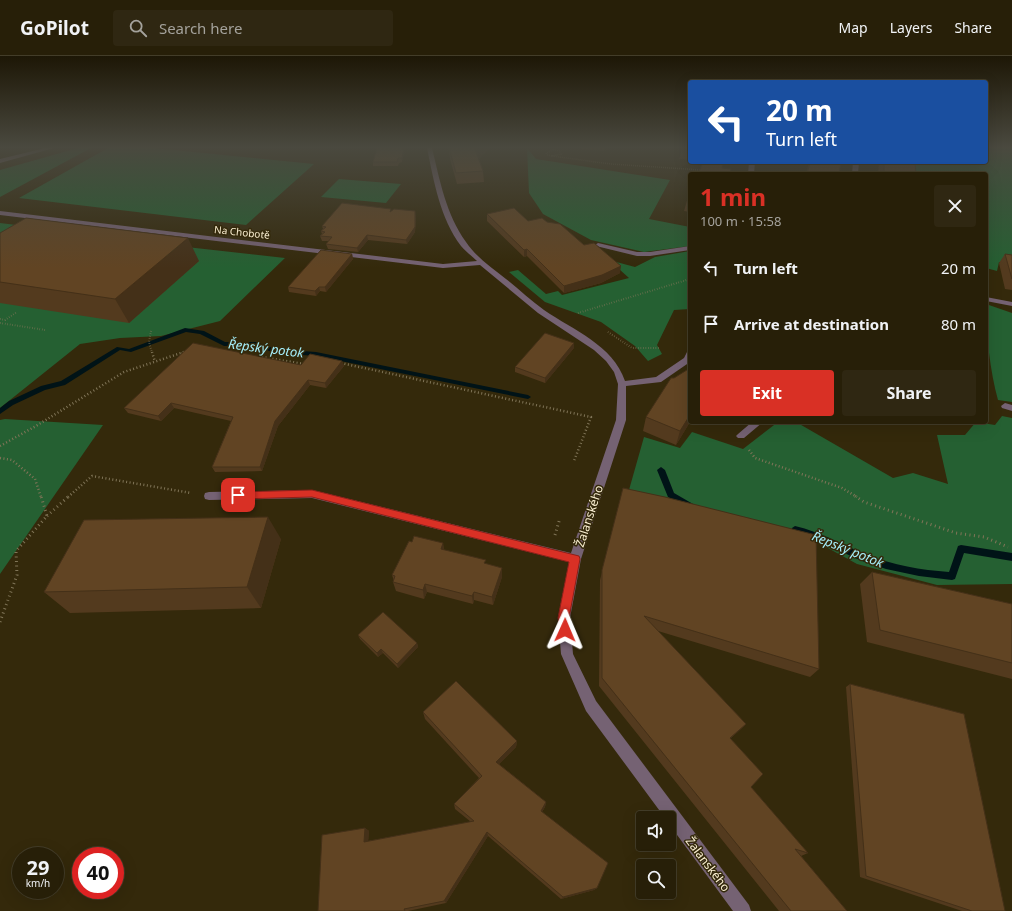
<!DOCTYPE html>
<html lang="en">
<head>
<meta charset="utf-8">
<style>
  body { margin:0; font-family:"Noto Sans",sans-serif; background:#2f2712; color:#f1f3f6; height:100vh; display:flex; flex-direction:column; font-size:15px; white-space:nowrap }
  * { box-sizing:border-box; margin:0 }
  p { font-size:13px; color:#a4a29c }
  .icon { flex:none; width:22px; height:22px; fill:none; stroke:currentColor; stroke-width:2; stroke-linecap:round; stroke-linejoin:round }
  .map { position:relative; flex:1; overflow:hidden }
  .details { position:absolute; left:688px; top:116px; width:300px; height:252px; display:flex; flex-direction:column; background:#271f08; border-radius:4px; box-shadow:0 4px 16px #0002,0 0 0 1px #433d29 }
  .details>* { flex:none }
  .top-card { position:absolute; left:688px; top:24px; width:300px; height:84px; border-radius:4px; box-shadow:0 4px 16px #0002,0 0 0 1px #433d29; background:#1a4fa0; color:#fff; overflow:hidden }
  .fabs { position:absolute; left:636px; top:755px; display:grid; gap:8px }
  .fabs a { display:grid; place-items:center; width:40px; height:40px; border-radius:4px; background:#271f08; box-shadow:0 4px 16px #0002,0 0 0 1px #433d29; font-size:20px }
  .speed { position:absolute; left:12px; top:791px; display:flex; gap:8px; font-size:20px; font-weight:700; text-align:center }
  .speed>* { display:grid; place-content:center; width:52px; height:52px; border-radius:50%; background:#271f08; box-shadow:0 4px 16px #0002,0 0 0 1px #433d29; line-height:1 }
  .speed small { font-size:10px; font-weight:400 }
  .speed .limit { border:6px solid #d22; background:#fff; color:#111 }
  .pin { position:absolute; display:grid; place-items:center; width:34px; height:34px; color:#fff; margin:-17px; border-radius:8px; box-shadow:0 2px 6px #0006 }
  .me { position:absolute; width:44px; margin:-22px; rotate:1deg; stroke-linejoin:round; filter:drop-shadow(0 0 3px #0008) }
  .turn { display:flex; align-items:center; gap:14px; height:84px; padding:0 12px; font-size:18px }
  .turn .icon { width:52px; height:52px; stroke-width:2.5 }
  .turn b { display:block; font-size:28px; line-height:34px }
  .round { display:grid; place-items:center; flex:none; width:42px; height:42px; border-radius:4px; background:#2f2712 }
  .headline { display:flex; align-items:center; justify-content:space-between; height:68px; padding:0 12px }
  h1 { font-size:24px; font-weight:700; line-height:30px; color:#d93025 }
  .cta { display:flex; gap:8px; margin-top:auto; padding:8px 12px }
  .cta a { flex:1; height:46px; border-radius:4px; background:#d93025; color:#fff; font-size:16px; font-weight:700; line-height:46px; text-align:center }
  .cta a+a { background:#2f2712; color:#f1f3f6 }
  ul { padding:0; list-style:none }
  li { display:flex; align-items:center; gap:12px; height:56px; padding:0 12px }
  li div { flex:1 }
  li b { display:block; font-size:15px }
  li em { font-style:normal }
  header { display:flex; align-items:center; gap:24px; box-sizing:border-box; height:56px; padding:0 20px; background:#271f08; border-bottom:1px solid #433d29 }
  header strong { font-size:19px }
  nav { display:flex; gap:22px; margin-inline-start:auto; font-size:14px }
  .search { width:280px; height:36px; background:#2f2712; display:flex; align-items:center; gap:10px; box-sizing:border-box; padding:0 14px; border-radius:4px; color:#a4a29c; font-size:15px }
  .map>svg:first-child { display:block }
  .green { fill:#256032 }
  .lines { fill:none; stroke-linecap:round; stroke-linejoin:round }
  .stream { fill:#001317; fill-rule:evenodd }
  .path-far3 { stroke:#807558; stroke-width:1.5; stroke-dasharray:0.5 1.5; stroke-linecap:butt }
  .path-far2 { stroke:#807558; stroke-width:2; stroke-dasharray:0.5 2; stroke-linecap:butt }
  .path-far1 { stroke:#807558; stroke-width:2.5; stroke-dasharray:1 2.5; stroke-linecap:butt }
  .path { stroke:#807558; stroke-width:3; stroke-dasharray:1 3.5; stroke-linecap:butt }
  .minor { fill:#756273; fill-rule:evenodd }
  .wall { fill:#533a1e }
  .shaded-wall { fill:#443018 }
  .building { fill:#614423; stroke:#443018 }
  .route { fill:#d93025; stroke:#8d1f18 }
  .labels { text-anchor:middle; dominant-baseline:central; stroke-width:3; stroke-linejoin:round; paint-order:stroke }
  .far-street-label { font-size:10px; fill:#fbf0d3; stroke:#34290b }
  .street-label { font-size:12px; fill:#fbf0d3; stroke:#34290b }
  .water-label { font-size:13px; font-style:italic; fill:#a4eefa; stroke:#34290b }
</style>
</head>
<body>
<header>
<strong>GoPilot</strong>
<div class="search"><svg class="icon" aria-label="search" viewBox="0 0 24 24"><circle cx="10" cy="10" r="6"/><path d="M15 15l6 6"/></svg>Search here</div>
<nav><a>Map</a><a>Layers</a><a>Share</a></nav>
</header>
<div class="map">
<svg width="1012" height="855" viewBox="0 0 1012 855">
  <rect width="100%" height="100%" fill="#34290b"/>
  <path class="green" d="M78 92H91L0 141V114Z
    M108 92H154L314 108 246 169 19 142Z
    M527 92 536 103 670 124 649 163 690 171V190L644 196 591 184 543 158 529 137Z
    M986 92H1012V209L999 206 997 215 986 212V118H909V106H986Z
    M339 123 401 128 386 147 321 141Z
    M0 167 58 174 61 177 285 202 220 265 161 280 120 282 80 288 0 352Z
    M690 195V253L674 254 657 289 662 298 648 305 635 290 601 266 545 246 509 216 518 214 546 238 558 235 562 239 629 222 609 204 635 211 655 201Z
    M986 248 1012 257V346L998 344C990 316 986 277 986 248Z
    M1002 360 1012 362V528L937 529 857 508 815 485 627 441 644 381 680 392 692 376 743 393 778 366H796L893 422 913 417 948 428 937 379H965L976 366 995 369Z
    M5 363 103 369 0 518V364Z"/>
  <g class="lines">
    <path class="stream" d="M185 272 204 275 225 286H256L276 293 316 296 528 339 531 341 528 343 316 300 275 297 255 290H224L200 278 186 276 131 296 120 294 65 329 45 334 13 349 0 358V352L9 345 41 330 61 325 117 291 129 293Z
      M661 411 665 414 674 437 693 448 694 450 693 452H687L668 441 657 414Z
      M795 470C821 476 843 489 867 499 893 509 921 514 949 516L957 493 958 490 961 489 1012 497V505L964 497 955 523 952 524 919 520 886 513 862 505 811 482 792 476 791 474 792 472Z"/>
    <path class="path-far3" d="M553 94 560 95 561 98 552 100 547 99 546 97Z
      M552 100 611 108 701 114"/>
    <path class="path-far2" d="M578 257 690 223
      M0 263 5 264 17 256
      M0 267 45 274
      M151 275 149 286 152 297
      M608 276 632 292H660
      M181 297 187 295"/>
    <path class="path-far1" d="M152 296 155 306
      M262 301 304 308
      M341 307 591 361 574 405
      M0 390 36 370 124 316 184 296
      M749 394 755 402 842 432 857 441
      M0 402 12 404 35 423 41 441
      M68 441 92 420 191 437"/>
    <path class="path" d="M855 440 864 446 956 477 984 481 1008 491
      M47 460 69 440
      M555 479 560 462
      M0 566 17 519 16 495 47 460 41 440"/>
    <path class="minor" d="M45 92H54L0 107V103Z
      M427 92H432C440 125 446 158 466 186 476 201 492 212 506 223 519 233 531 245 544 254 573 274 613 289 625 325L656 321 684 302 687 296 690 295V306L661 326 626 330V364L581 503 570 562 573 598 596 645 749 849 751 855H733L669 768V762H665L586 655 561 598 558 562 569 506 312 442 209 444 205 443 204 440 205 437 209 436 312 434 571 497 616 364 618 328 614 316 606 305 594 294 538 257 480 209 443 212 0 159V155L443 208 477 205C472 200 466 196 461 190 440 162 434 126 427 92Z
      M749 106H755L754 118H748Z
      M853 106H859L858 118H852Z
      M598 187 637 196H650L690 190V194L650 200H637L596 190 595 189Z
      M986 241 1012 246V250L986 245Z
      M1005 347 1012 349V355L1002 352 1001 350Z
      M752 366H763L744 382H738L736 380 738 378Z
      M938 366H953L948 369 940 368Z"/>
  </g>
  <path class="wall" d="M377 92H405L402 106 399 107 398 110H373V106Z
    M449 92H489L479 103 483 115 484 126 457 128 450 103Z
    M581 92H606L604 95 581 93Z
    M682 92H690V104L679 103Z
    M809 106H841L839 118H806Z
    M879 106H915L916 118H878Z
    M690 135V156L684 155 688 141Z
    M391 155 416 160 415 176 407 188 368 184 358 196 328 193 326 188 329 185H322L320 180 322 178 321 175 323 173 322 170Z
    M487 158 528 165 547 166 584 189 620 217 601 227 564 237 527 200 524 201 487 165Z
    M0 177 199 205 129 267 0 247Z
    M352 198 353 203 326 236 320 235 316 240 289 236 288 231Z
    M1005 198 1012 199V234L1005 233 999 207Z
    M574 292 545 327 515 316V311Z
    M342 305 344 310 326 332 310 329 278 370 262 415 215 416 212 411 231 365 174 352 161 365 128 357 124 352 301 309Z
    M646 361 690 366 676 389 643 375Z
    M623 432 819 613 810 621 658 575 746 668 730 683 751 731 808 797 801 800 847 855H779L599 630 600 524Z
    M281 483 261 552 70 557 44 536Z
    M412 486 443 487 444 494 486 508 502 512V521L493 549 474 544 473 548 427 536 424 543 396 535 393 526 394 525 392 519Z
    M872 516 1012 548V623L867 586 860 528Z
    M358 579 417 587 418 591 398 612 383 597 378 601 360 583Z
    M850 628 1005 855H962L860 821 846 631Z
    M423 656 517 685 516 691 499 708 546 746 545 751 542 756 597 832 594 834 561 843 488 780 446 847 408 855H318L365 772 369 775 368 785 471 766 455 753 454 748 479 722 425 663Z"/>
  <path class="shaded-wall" d="M404 92H405L402 106V102Z
    M478 92H489L478 104 477 93Z
    M415 155 416 160 415 176 407 188 406 184Z
    M367 179 368 184 358 196 357 192Z
    M188 182 199 205 129 267 115 243Z
    M527 193V200L524 201V194Z
    M352 198 353 203 326 236 325 231Z
    M621 210 620 217 601 227 564 237V230Z
    M319 231 320 235 316 240 315 235Z
    M574 287V292L545 327V322Z
    M342 305 344 310 326 332 325 327Z
    M308 324 310 329 278 370 262 415 260 411 275 365Z
    M171 347 174 352 161 365 158 360Z
    M690 359V366L676 389 680 375Z
    M268 461 281 483 261 552 247 531Z
    M443 487 444 496 441 493Z
    M502 512V521L493 549 492 541Z
    M425 528 427 536 424 543 423 534Z
    M474 536V544L473 548 472 540Z
    M417 587 418 591 398 612 397 608Z
    M381 593 383 597 378 601 377 597Z
    M746 668 739 675 723 689 730 682Z
    M517 685 516 691 496 711V706Z
    M546 746 545 751 540 759 541 755Z
    M365 772 369 775 368 790 364 786Z
    M487 776 488 780 446 847 444 845Z
    M597 832 594 834 561 843 563 841Z"/>
  <path class="building" d="M377 92H404L402 102H398L397 106H373Z
    M449 92H478L477 93H475L483 115 456 117Z
    M703 106H723L722 112 731 113 729 118H698Z
    M810 106H841L839 118H807Z
    M884 106H915L916 118H884Z
    M690 135V141H688Z
    M342 147 391 153 390 156 394 153 415 155V171L406 184 367 179 357 192 326 188 332 181 320 180 325 176 321 175 326 171 322 170Z
    M514 152 528 165 542 162 547 166 560 168 584 189 594 187 621 210 602 219 564 230 527 193 524 194 487 158Z
    M26 162 188 182 115 243 0 226V177Z
    M321 194 352 198 325 231H319L315 235 288 231Z
    M1005 198 1012 199V223Z
    M545 277 574 287 545 322 515 311Z
    M193 287 301 309 310 298 342 305 325 327 308 324 275 365 260 411H212L233 361 171 347 158 360 124 352Z
    M690 312V359L680 375 646 361 671 322H674Z
    M623 432 665 441 816 479 819 613 644 560 746 668 730 682 763 718 751 731 808 797 795 793 847 855H791L602 622V514Z
    M268 461 247 531 44 536 84 464Z
    M414 480 443 487 441 493 486 504 484 507 502 512 492 541 474 536 472 540 425 528 423 534 393 526 395 520 392 519 409 485 412 486Z
    M872 516 1012 548V607L880 574Z
    M383 556 417 587 397 608 381 593 377 597 358 579Z
    M456 625 517 685 496 706 546 746 541 755 608 807 597 832 563 841 487 776 444 845 404 853 405 855H318L322 779 365 772 364 786 474 765 454 748 482 720 423 656Z
    M850 628 964 658 1005 855H972L866 820Z"/>
  <linearGradient id="sky" x2="0" y2="1"><stop stop-color="#1d1706"/><stop offset="0.43" stop-color="#4a493f"/><stop offset="1" stop-color="#4a493f" stop-opacity="0"/></linearGradient>
  <rect width="1012" height="212" fill="url(#sky)"/>
  <path class="route" d="M312 434 579 500 580 503 569 562 570 574 569 577 565 579 561 577 558 562 569 506 312 441 238 443 234 439 238 436Z"/>
  <g class="labels">
    <g class="far-street-label">
      <text transform="translate(242 176) rotate(6)">Na Chobotě</text>
    </g>
    <g class="street-label">
      <text transform="translate(589 460) rotate(-72)">Žalanského</text>
      <text transform="translate(708 808) rotate(53)">Žalanského</text>
    </g>
    <g class="water-label">
      <text transform="translate(266 292) rotate(7)">Řepský potok</text>
      <text transform="translate(848 493) rotate(22)">Řepský potok</text>
    </g>
  </g>
</svg>
<div class="fabs">
<a><svg class="icon" aria-label="sound" viewBox="0 0 24 24"><path d="M4 9h4l5-4v14l-5-4H4zM17 9q2 3 0 6"/></svg></a>
<a><svg class="icon" aria-label="search" viewBox="0 0 24 24"><circle cx="10" cy="10" r="6"/><path d="M15 15l6 6"/></svg></a>
</div>
<div class="speed"><div>29<small>km/h</small></div><div class="limit">40</div></div>
<div class="pin" style="left:238px;top:439px;background:#d93025"><svg class="icon" aria-label="arrive" viewBox="0 0 24 24"><path d="M6 21V4h12l-3 4 3 4H6"/></svg></div>
<svg class="me" style="left:565px;top:574px" viewBox="-20 -20 40 40"><path d="M0-17L14 15 0 8-14 15z" fill="#d93025" stroke="#fff" stroke-width="4"/></svg>
<div class="top-card">
<div class="turn"><svg class="icon" aria-label="left" viewBox="0 0 24 24"><path d="M17 20v-9H6M10 6l-5 5 5 5"/></svg><div><b>20 m</b>Turn left</div></div>
</div>
<section class="details">
<div class="headline"><div><h1>1 min</h1><p>100 m · 15:58</p></div><a class="round"><svg class="icon" aria-label="close" viewBox="0 0 24 24"><path d="M6 6l12 12M18 6L6 18"/></svg></a></div>
<ul>
<li><svg class="icon" aria-label="left" viewBox="0 0 24 24"><path d="M17 20v-9H6M10 6l-5 5 5 5"/></svg><div><b>Turn left</b></div><em>20 m</em></li>
<li><svg class="icon" aria-label="arrive" viewBox="0 0 24 24"><path d="M6 21V4h12l-3 4 3 4H6"/></svg><div><b>Arrive at destination</b></div><em>80 m</em></li>
</ul>
<div class="cta"><a>Exit</a><a>Share</a></div>
</section>
</div>
</body>
</html>
